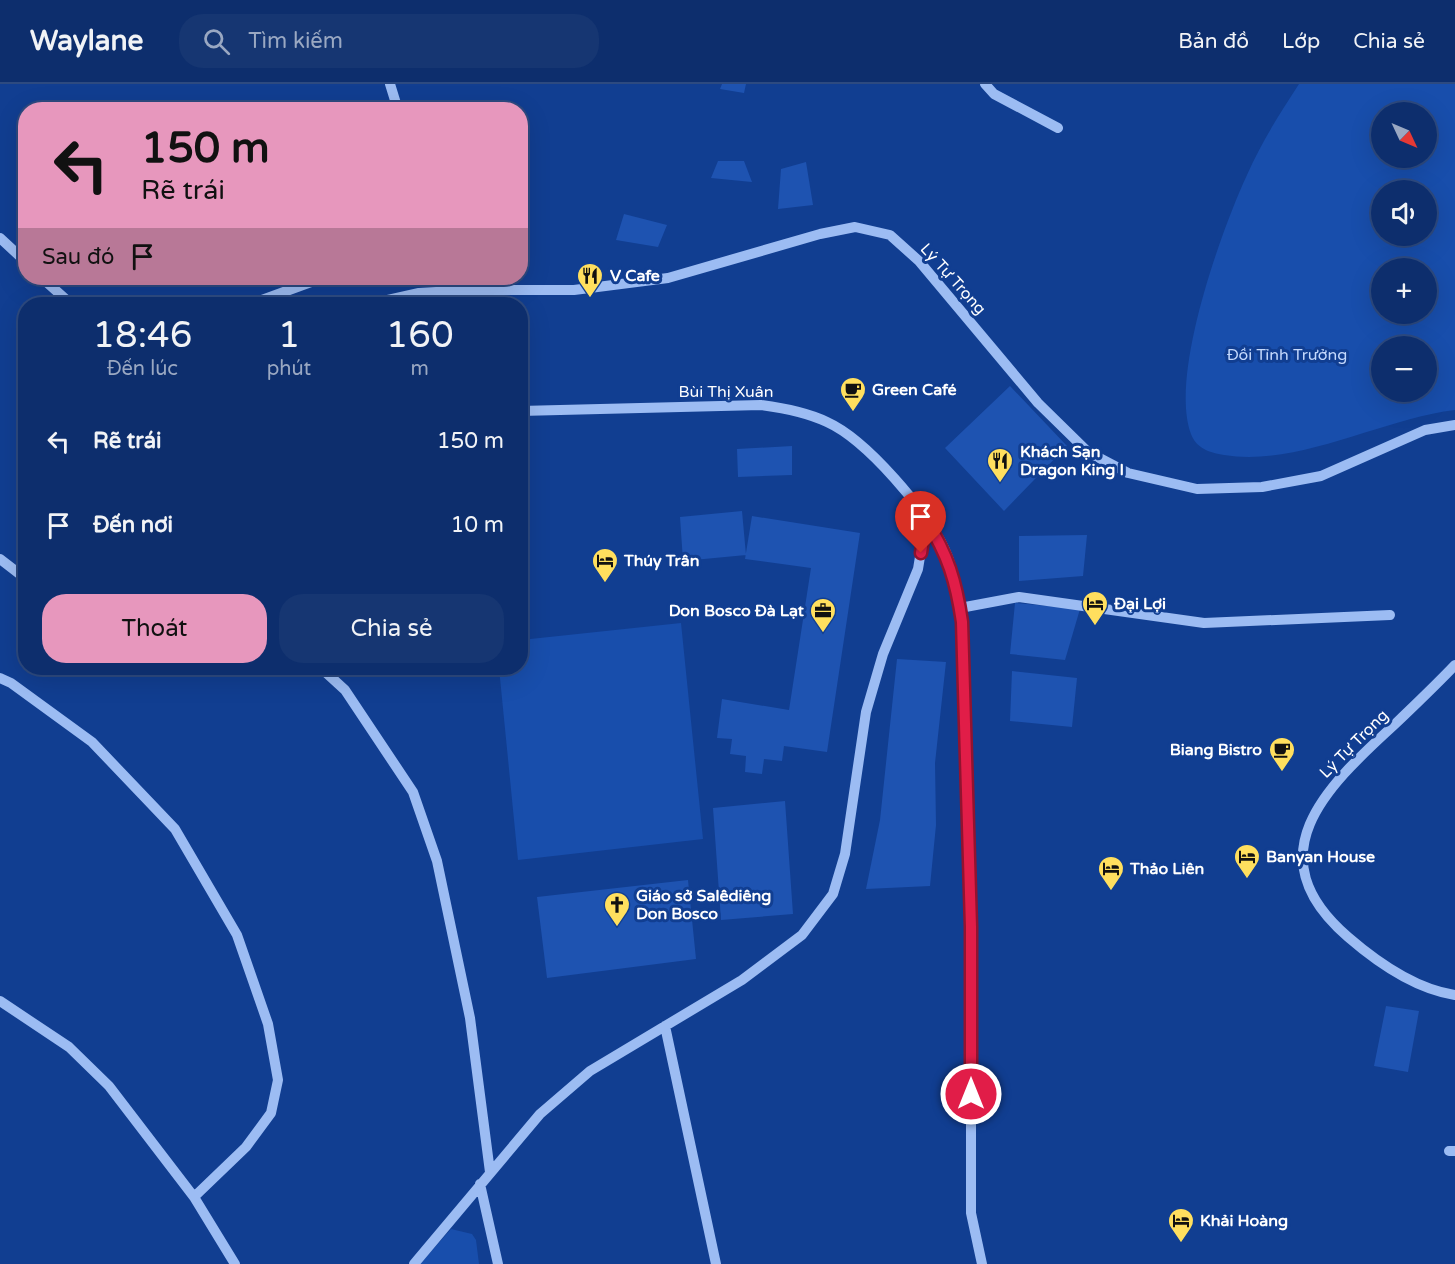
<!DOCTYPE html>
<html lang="vi">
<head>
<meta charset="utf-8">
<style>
  body { margin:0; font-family:"Varela Round",sans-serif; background:#163672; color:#f1f3f6; height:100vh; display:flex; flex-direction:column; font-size:22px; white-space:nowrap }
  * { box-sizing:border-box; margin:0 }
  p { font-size:20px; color:#9aa8c2 }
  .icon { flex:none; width:33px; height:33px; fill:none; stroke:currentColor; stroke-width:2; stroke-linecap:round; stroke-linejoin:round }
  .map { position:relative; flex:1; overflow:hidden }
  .drawer { position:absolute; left:18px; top:213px; width:510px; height:378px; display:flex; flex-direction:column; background:#0d2e6d; border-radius:24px; box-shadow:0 6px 24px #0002,0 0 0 2px #2d4a80 }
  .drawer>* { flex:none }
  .banner { position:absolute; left:18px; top:18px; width:510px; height:183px; border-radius:24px; box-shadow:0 6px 24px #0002,0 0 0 2px #2d4a80; background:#e797bd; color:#111; overflow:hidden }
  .needle { width:39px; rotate:134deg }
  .controls { position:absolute; left:1371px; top:18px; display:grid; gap:12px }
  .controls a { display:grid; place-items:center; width:66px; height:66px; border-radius:50%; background:#0d2e6d; box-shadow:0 6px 24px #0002,0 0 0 2px #2d4a80; font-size:30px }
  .pin { position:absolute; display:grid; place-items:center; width:51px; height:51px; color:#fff; margin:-62px -26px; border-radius:50% 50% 50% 0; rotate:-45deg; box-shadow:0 0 6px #0007 }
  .pin .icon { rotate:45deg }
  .me { position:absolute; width:66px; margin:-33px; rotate:0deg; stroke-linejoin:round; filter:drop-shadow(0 0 4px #0008) }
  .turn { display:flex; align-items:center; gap:21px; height:126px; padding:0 24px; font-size:27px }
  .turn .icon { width:78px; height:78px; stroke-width:2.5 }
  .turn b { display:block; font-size:42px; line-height:51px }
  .then { display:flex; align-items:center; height:57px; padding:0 24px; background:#0003; gap:12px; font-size:22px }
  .eta { display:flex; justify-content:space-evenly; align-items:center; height:102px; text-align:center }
  .eta b { font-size:36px; font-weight:600; line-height:42px }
  .button { display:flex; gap:12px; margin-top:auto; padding:12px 24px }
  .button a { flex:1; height:69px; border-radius:24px; background:#e797bd; color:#111; font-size:24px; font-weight:600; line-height:69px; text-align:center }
  .button a+a { background:#163672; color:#f1f3f6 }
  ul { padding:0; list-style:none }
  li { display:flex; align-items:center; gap:18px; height:84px; padding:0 24px }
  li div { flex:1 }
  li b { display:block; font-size:22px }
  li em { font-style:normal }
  header { display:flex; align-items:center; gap:36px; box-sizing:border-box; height:84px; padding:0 30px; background:#0d2e6d; border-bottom:2px solid #2d4a80 }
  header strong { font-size:28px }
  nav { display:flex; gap:33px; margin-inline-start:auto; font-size:21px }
  .search { width:420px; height:54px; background:#163672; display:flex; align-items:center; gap:15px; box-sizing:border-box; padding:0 21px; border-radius:24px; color:#9aa8c2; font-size:22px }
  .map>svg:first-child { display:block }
  .green { fill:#184eac; fill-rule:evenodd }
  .building { fill:#1e53b1 }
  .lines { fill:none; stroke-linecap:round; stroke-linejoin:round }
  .minor { stroke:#9cbcf3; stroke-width:10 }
  .route-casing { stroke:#92132f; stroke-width:15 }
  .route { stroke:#e11d48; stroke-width:10 }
  .labels { text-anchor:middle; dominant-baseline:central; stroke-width:6; stroke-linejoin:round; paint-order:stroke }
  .poi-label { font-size:16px; font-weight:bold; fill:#fff; stroke:#113e91; text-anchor:start }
  .street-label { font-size:16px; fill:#fff; stroke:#113e91 }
  .park-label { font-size:16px; fill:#c4d9fd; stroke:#113e91 }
</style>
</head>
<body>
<header>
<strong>Waylane</strong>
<div class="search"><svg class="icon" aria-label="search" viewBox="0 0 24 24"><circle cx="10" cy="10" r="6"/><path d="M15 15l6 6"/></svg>Tìm kiếm</div>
<nav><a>Bản đồ</a><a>Lớp</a><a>Chia sẻ</a></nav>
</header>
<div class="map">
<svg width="1455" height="1180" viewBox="0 0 1455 1180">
  <rect width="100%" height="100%" fill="#113e91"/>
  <path class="green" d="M1299 0H1455V326C1381 335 1298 383 1224 371 1210 369 1196 364 1191 350 1169 292 1221 147 1247 91 1261 59 1280 29 1299 0ZM1382 28H1426V74H1382ZM1382 106H1426V152H1382ZM1382 184H1426V230H1382ZM1382 262H1426V308H1382Z
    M681 539 703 755 518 776 499 584H520L521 556Z
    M451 1145 472 1150 476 1156 479 1180H420Z"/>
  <path class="building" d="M722 0H746L744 9 720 5Z
    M718 77H744L752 98 711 94Z
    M806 78 813 121 778 125 781 85Z
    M624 130 667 141 658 163 616 156Z
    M1010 302 1067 362 1004 427 945 364Z
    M792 362V391L738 393 737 365Z
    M742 427 746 471 683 477 680 433Z
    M752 432 860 449 827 668 784 662 782 677 764 675 762 690 745 688 746 672 730 670 732 655 717 654 722 615 789 626 811 484 745 475Z
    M1087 451 1083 492 1019 497V452Z
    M1015 519 1080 525 1065 576 1010 570Z
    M897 575 946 578 935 679 936 741 930 802 866 805 880 736Z
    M1012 587 1077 594 1072 643 1010 637Z
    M785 717 793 830 721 836 713 724Z
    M688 796 696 875 547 894 537 813Z
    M1386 922 1419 927 1408 988 1374 982Z"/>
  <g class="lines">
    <path class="minor" d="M390 0 398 26
      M985 0 994 10 1058 44
      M0 154 26 178
      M42 194 71 220
      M251 220 322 194
      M370 220 419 209 471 206H574L668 194 820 150 855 143 890 151 919 177 1038 319 1088 368 1128 389 1197 405 1262 403 1321 392 1425 346 1455 341
      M520 327 761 321C784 324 806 328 827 338 867 356 927 427 945 466 955 488 958 514 961 538L971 843V1129L982 1180
      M0 475 26 495
      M960 524 1019 513 1204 539 1390 531
      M1455 581C1435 602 1414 622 1393 642 1325 704 1254 772 1348 853 1378 879 1415 905 1455 911
      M321 584 345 606 413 708 437 777 470 934 490 1088
      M0 594 11 599 92 658 175 745 237 851 268 940 278 996 271 1029 246 1063 194 1113
      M0 917 69 963 109 1002 194 1113 235 1180
      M665 942 716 1180
      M1449 1067H1455
      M480 1100 498 1180
      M414 1180 540 1030 590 987 742 896 802 851 833 810 845 770 866 628 883 570 918 485 926 436"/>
  </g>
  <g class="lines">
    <defs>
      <path id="route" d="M921 469 926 436C948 471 956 497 962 538L971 843V1010"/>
    </defs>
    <use href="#route" class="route-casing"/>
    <use href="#route" class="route"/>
  </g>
  <defs>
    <symbol id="restaurant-pin" viewBox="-11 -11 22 30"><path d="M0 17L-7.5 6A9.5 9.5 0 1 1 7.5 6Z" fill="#ffdf5e" stroke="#113e91"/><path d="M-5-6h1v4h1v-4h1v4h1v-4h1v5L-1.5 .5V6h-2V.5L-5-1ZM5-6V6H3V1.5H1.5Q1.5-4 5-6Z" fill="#111"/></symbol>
    <symbol id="cafe-pin" viewBox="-11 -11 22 30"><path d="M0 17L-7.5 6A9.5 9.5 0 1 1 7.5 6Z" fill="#ffdf5e" stroke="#113e91"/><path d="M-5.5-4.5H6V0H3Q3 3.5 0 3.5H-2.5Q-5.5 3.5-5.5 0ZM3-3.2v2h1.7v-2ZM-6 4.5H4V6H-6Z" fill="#111"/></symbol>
    <symbol id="hotel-pin" viewBox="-11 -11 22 30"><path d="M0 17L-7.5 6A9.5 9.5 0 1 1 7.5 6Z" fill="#ffdf5e" stroke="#113e91"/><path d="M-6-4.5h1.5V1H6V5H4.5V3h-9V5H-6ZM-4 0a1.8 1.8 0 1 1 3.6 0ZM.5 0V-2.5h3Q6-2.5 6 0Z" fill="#111"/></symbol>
    <symbol id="office-pin" viewBox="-11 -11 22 30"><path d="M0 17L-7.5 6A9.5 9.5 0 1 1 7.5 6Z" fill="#ffdf5e" stroke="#113e91"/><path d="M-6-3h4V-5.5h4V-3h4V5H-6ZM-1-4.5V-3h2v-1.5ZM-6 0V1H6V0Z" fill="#111"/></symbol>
    <symbol id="church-pin" viewBox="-11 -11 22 30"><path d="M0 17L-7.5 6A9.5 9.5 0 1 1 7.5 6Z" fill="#ffdf5e" stroke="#113e91"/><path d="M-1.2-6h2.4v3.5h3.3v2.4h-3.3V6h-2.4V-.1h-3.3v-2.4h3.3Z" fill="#111"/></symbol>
  </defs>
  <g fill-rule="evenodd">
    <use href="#restaurant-pin" x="575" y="177" width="30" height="40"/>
    <use href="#cafe-pin" x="838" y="291" width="30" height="40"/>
    <use href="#restaurant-pin" x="985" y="362" width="30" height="40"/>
    <use href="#hotel-pin" x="590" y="462" width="30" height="40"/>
    <use href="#hotel-pin" x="1080" y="505" width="30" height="40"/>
    <use href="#office-pin" x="808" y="512" width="30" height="40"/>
    <use href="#cafe-pin" x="1267" y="651" width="30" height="40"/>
    <use href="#hotel-pin" x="1232" y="758" width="30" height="40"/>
    <use href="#hotel-pin" x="1096" y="770" width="30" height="40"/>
    <use href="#church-pin" x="602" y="806" width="30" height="40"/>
    <use href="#hotel-pin" x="1166" y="1122" width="30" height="40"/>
  </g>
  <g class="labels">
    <g class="poi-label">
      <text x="610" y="192">V Cafe</text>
      <text x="872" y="306">Green Café</text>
      <text x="1020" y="368">Khách Sạn<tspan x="1020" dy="18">Dragon King I</tspan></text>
      <text x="624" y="477">Thúy Trân</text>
      <text x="1114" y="520">Đại Lợi</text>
      <text x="804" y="527" text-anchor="end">Don Bosco Đà Lạt</text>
      <text x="1262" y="666" text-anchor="end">Biang Bistro</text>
      <text x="1266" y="773">Banyan House</text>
      <text x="1130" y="785">Thảo Liên</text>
      <text x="636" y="812">Giáo sở Salêdiêng<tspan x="636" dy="18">Don Bosco</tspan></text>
      <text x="1200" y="1137">Khải Hoàng</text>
    </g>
    <g class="street-label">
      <text transform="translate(953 195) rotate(48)">Lý Tự Trọng</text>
      <text x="726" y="308">Bùi Thị Xuân</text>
      <text transform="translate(1354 660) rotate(-45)">Lý Tự Trọng</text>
    </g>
    <g class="park-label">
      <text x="1287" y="271">Đồi Tỉnh Trưởng</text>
    </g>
  </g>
</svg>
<div class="controls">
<a><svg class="needle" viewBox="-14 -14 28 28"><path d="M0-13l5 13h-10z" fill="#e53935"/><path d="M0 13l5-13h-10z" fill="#9aa8c2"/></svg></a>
<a><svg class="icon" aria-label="sound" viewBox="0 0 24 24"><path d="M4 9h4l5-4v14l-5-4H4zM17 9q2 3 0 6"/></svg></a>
<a>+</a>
<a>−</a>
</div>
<div class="pin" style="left:921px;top:469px;background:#d93025"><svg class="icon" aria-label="arrive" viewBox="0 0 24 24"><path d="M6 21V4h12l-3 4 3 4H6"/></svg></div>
<svg class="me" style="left:971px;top:1010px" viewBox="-20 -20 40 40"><circle r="17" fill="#e11d48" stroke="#fff" stroke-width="3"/><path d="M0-11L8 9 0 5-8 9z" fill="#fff"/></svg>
<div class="banner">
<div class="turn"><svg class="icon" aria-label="left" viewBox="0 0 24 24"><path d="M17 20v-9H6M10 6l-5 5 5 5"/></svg><div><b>150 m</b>Rẽ trái</div></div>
<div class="then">Sau đó<svg class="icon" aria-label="arrive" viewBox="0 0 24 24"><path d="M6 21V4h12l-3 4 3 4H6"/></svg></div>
</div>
<section class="drawer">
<div class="eta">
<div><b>18:46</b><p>Đến lúc</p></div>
<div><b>1</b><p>phút</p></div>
<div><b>160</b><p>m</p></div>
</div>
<ul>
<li><svg class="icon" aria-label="left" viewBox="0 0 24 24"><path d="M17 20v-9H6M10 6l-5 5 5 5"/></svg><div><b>Rẽ trái</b></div><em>150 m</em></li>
<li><svg class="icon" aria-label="arrive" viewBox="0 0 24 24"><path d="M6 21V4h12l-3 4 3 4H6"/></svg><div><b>Đến nơi</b></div><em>10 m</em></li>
</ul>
<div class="button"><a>Thoát</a><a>Chia sẻ</a></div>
</section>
</div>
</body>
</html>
